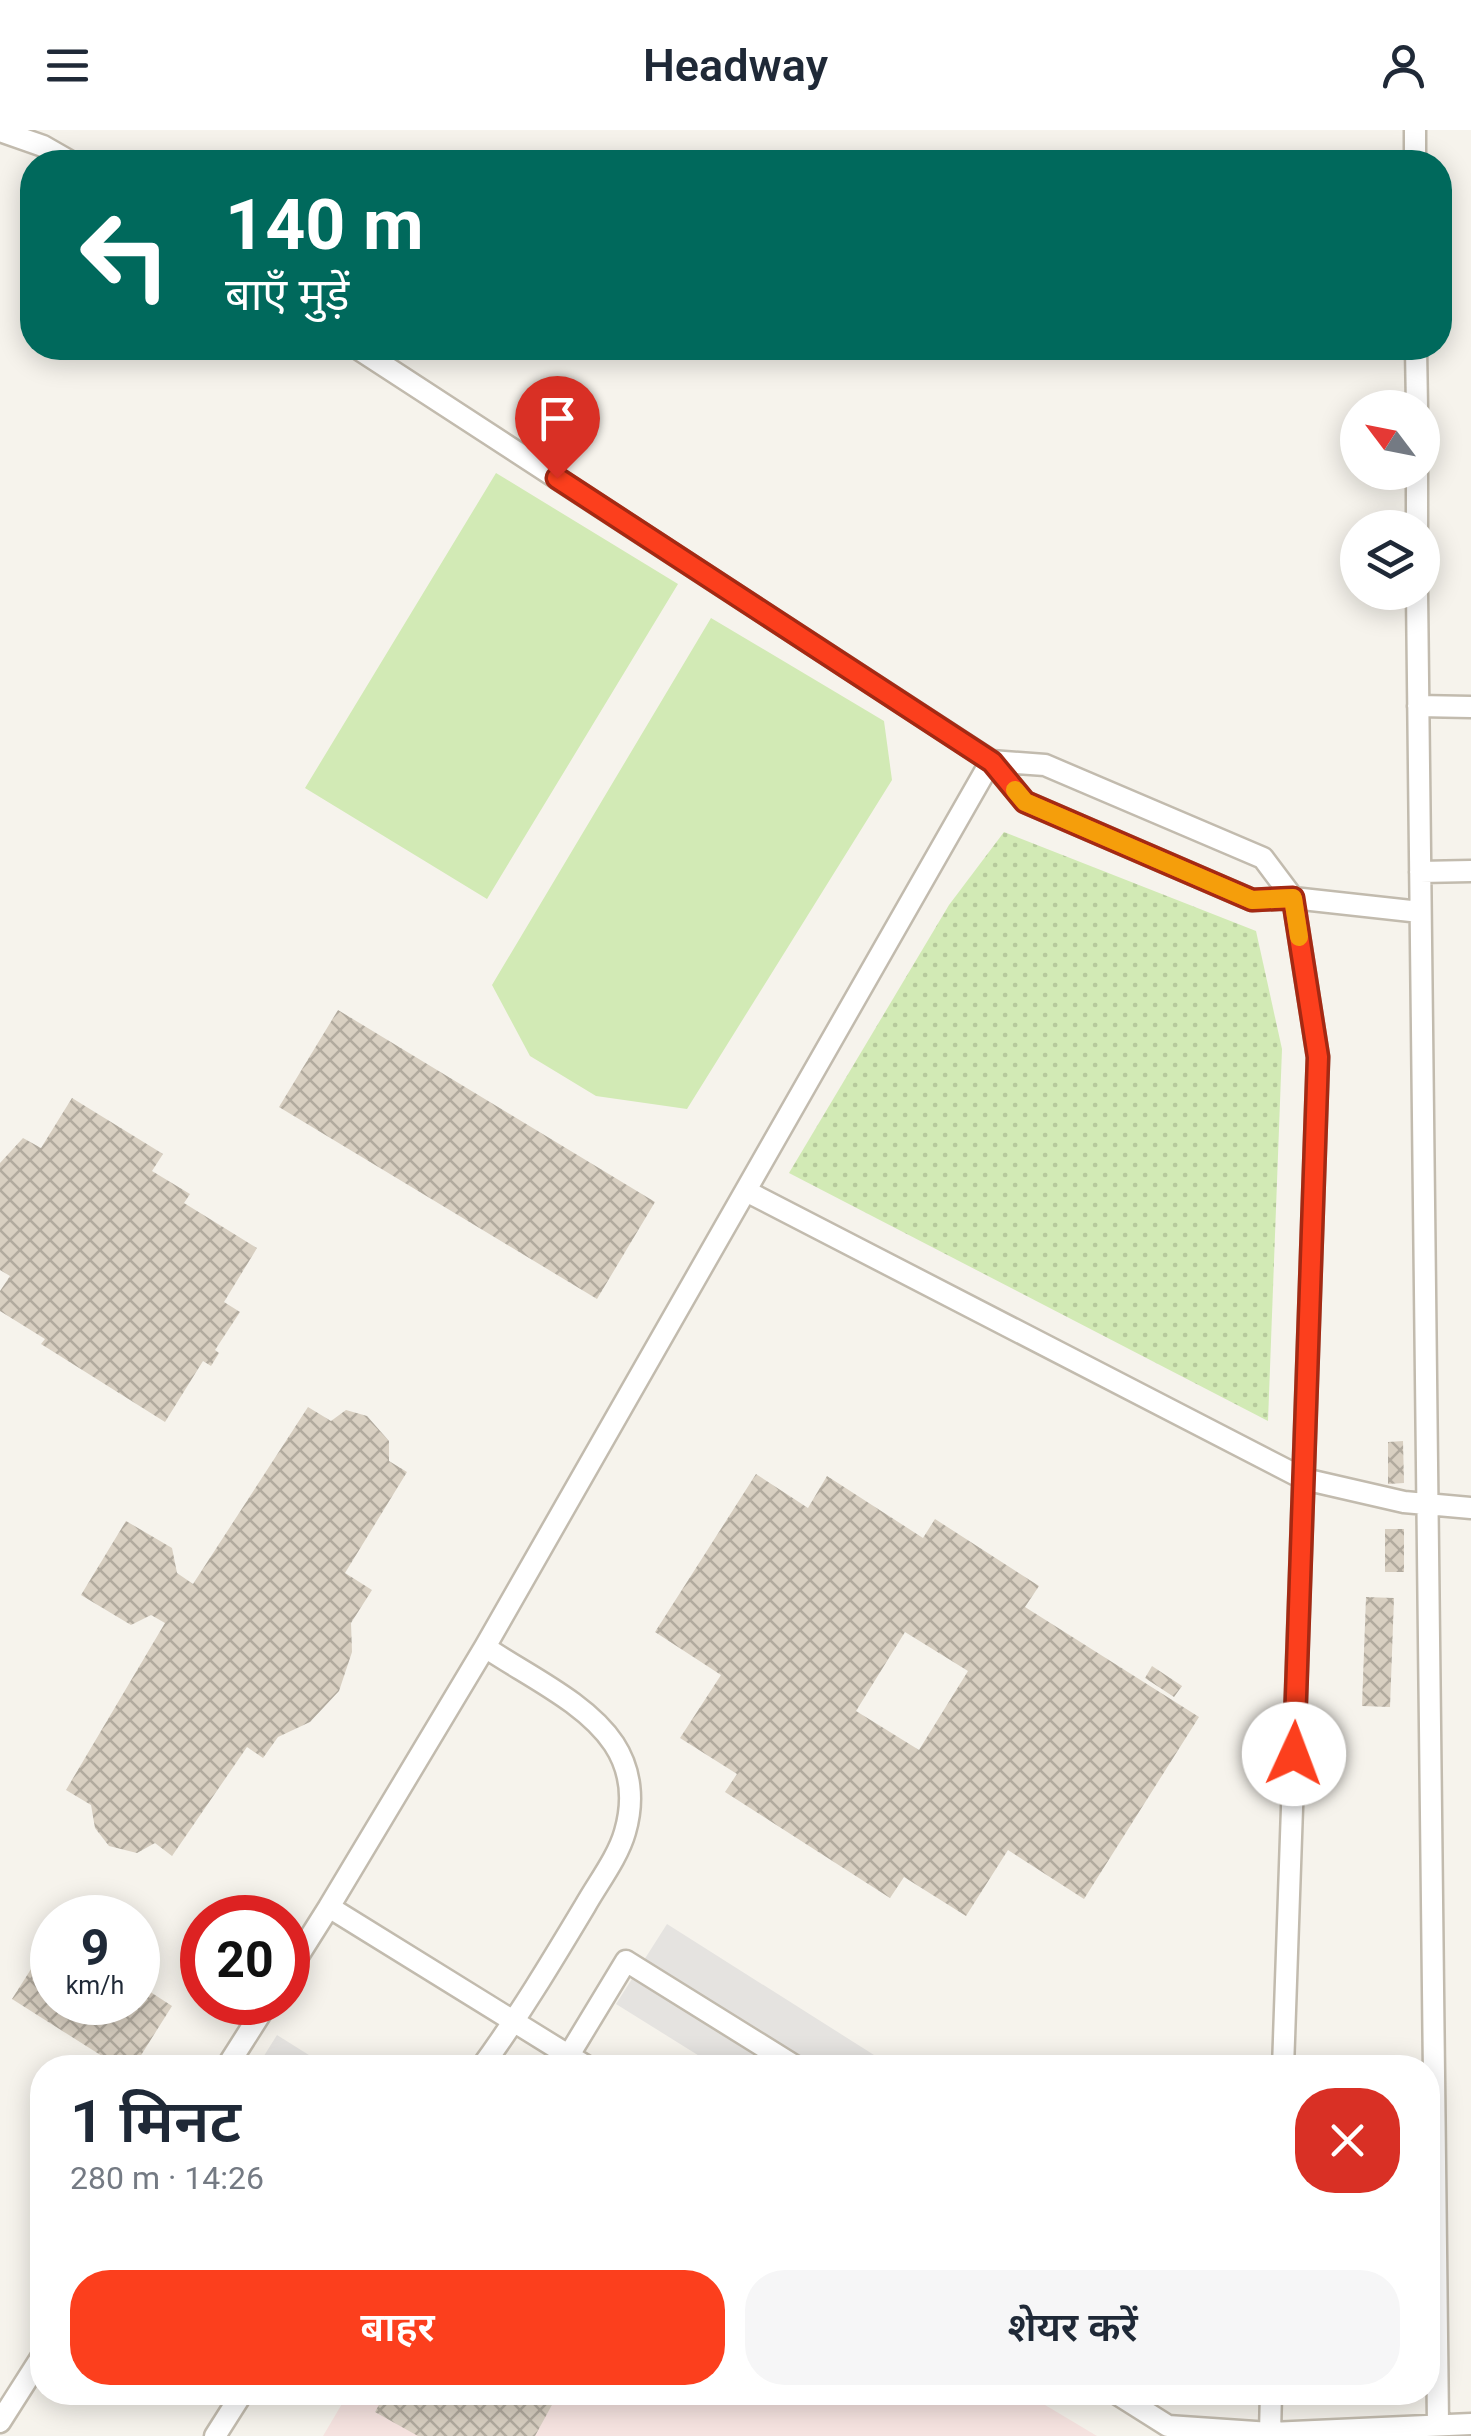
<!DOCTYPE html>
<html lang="hi">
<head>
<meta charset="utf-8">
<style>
  body { margin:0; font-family:Roboto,"Noto Sans Devanagari",sans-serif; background:#f6f6f7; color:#1f2937; height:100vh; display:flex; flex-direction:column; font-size:38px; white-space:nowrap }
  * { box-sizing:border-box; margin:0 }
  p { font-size:32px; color:#747a83 }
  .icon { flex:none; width:55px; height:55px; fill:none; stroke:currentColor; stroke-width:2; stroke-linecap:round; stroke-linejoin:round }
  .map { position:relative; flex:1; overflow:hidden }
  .details { position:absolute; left:30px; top:1925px; width:1410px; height:350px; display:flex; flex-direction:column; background:#fff; border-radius:40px; box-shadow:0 5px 25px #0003 }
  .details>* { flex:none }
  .top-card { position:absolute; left:20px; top:20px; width:1432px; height:210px; border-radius:40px; box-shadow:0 5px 25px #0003; background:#00695c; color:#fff; overflow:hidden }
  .needle { width:65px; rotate:302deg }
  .tools { position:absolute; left:1340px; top:260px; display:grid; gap:20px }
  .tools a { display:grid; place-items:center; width:100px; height:100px; border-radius:50%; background:#fff; box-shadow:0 5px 25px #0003; font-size:50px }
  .speed { position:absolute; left:30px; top:1765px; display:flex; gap:20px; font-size:50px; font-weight:700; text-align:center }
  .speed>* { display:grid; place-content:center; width:130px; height:130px; border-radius:50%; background:#fff; box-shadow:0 5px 25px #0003; line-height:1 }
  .speed small { font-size:25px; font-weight:400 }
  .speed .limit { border:15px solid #d22; background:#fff; color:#111 }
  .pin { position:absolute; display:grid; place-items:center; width:85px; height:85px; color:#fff; margin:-102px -42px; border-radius:50% 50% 50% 0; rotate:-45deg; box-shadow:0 0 10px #0007 }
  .pin .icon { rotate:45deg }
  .me { position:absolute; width:110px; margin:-55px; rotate:2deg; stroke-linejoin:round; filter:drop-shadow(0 0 8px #0008) }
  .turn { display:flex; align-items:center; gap:35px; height:210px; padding:0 40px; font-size:45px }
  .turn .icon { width:130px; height:130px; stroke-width:2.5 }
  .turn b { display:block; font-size:70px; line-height:85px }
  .round { display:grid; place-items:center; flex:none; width:105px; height:105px; border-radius:40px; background:#f6f6f7 }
  .overview { display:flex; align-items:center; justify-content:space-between; height:170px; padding:0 40px }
  h1 { font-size:60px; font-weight:600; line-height:75px }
  .cta { display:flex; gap:20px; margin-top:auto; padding:20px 40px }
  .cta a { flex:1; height:115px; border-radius:40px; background:#fc3f1d; color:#fff; font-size:40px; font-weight:600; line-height:115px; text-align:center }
  .cta a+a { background:#f6f6f7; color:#1f2937 }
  header { display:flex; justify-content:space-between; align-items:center; height:130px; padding:0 40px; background:#fff; font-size:45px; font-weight:600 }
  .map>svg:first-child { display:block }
  .medical { fill:#f6e3e0 }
  .green { fill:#d2eab5 }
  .park { fill:url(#park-dots) }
  .parking { fill:#e5e3e0 }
  .building { fill:url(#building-cross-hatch); fill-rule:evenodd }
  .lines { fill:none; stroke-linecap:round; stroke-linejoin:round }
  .lane-casing { stroke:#c2bbae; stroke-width:25 }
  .lane { stroke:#fff; stroke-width:20 }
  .route-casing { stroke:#a42913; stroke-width:25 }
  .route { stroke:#fc3f1d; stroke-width:18 }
  .slow { stroke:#f59e0b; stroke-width:18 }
</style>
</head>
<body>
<header><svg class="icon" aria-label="menu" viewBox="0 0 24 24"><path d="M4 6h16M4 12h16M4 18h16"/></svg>Headway<svg class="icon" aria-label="person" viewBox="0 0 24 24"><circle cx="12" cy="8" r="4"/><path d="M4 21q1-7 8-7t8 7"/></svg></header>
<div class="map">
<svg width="1471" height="2306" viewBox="0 0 1471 2306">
  <defs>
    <pattern id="park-dots" width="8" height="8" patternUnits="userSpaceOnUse" patternTransform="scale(2.5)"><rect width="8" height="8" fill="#d2eab5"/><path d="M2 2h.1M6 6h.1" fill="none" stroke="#b6ca9c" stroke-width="1.8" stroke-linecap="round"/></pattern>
    <pattern id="building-cross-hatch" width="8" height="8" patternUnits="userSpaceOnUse" patternTransform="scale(2.5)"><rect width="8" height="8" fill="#d8cfc1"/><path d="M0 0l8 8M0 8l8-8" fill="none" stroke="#b1aa9e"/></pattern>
  </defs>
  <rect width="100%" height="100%" fill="#f6f3ec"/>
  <path class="medical" d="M349 2262 1025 2263 1097 2306H323Z"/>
  <path class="green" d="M496 343 678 454 487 769 305 658Z
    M711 488 884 591 892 650 687 979 596 966 530 926 492 855Z"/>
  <path class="park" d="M1004 702 1256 801 1282 919 1268 1291 789 1043 949 775Z"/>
  <path class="parking" d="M667 1794 893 1937H717L616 1874Z
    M277 1905 328 1937H257Z"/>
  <path class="building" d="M338 880 655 1072 597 1169 279 977Z
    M72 968 163 1024 152 1041 190 1064 184 1073 257 1118 224 1172 240 1182 215 1220 219 1223 211 1236 203 1231 165 1292 41 1214 45 1209 0 1181V1161L10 1146 0 1140V1033L23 1008 41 1018Z
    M308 1277 331 1291 346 1280 367 1286 389 1311V1331L407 1342 345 1443 372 1460 351 1493 352 1522 339 1561 310 1592 278 1607 263 1628 247 1617 172 1726 155 1713 137 1723 109 1716 95 1698 91 1675 66 1660 165 1493 151 1485 131 1495 81 1465 126 1391 172 1418 177 1443 193 1454Z
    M1403 1311 1404 1353 1388 1354V1312Z
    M756 1344 808 1378 827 1346 923 1408 935 1389 1039 1456 1025 1477 1199 1587 1084 1769 1008 1720 966 1786 904 1747 890 1768 725 1662 737 1644 680 1608 721 1545 655 1502ZM905 1502 968 1541 919 1620 856 1581Z
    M1385 1399H1404V1442H1385Z
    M1366 1467 1394 1468 1390 1577 1362 1576Z
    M1152 1536 1182 1556 1174 1567 1145 1548Z
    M52 1806V1872H138V1854L172 1876 133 1938H121L12 1869Z
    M386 2262H559L535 2306H418L375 2282Z"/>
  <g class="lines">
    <defs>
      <path id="lane" d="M1415 0V32
        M0 1 43 16 71 32
        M357 218 991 631 1045 635 1263 728 1293 768 1420 782
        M1416 218 1417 278
        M1417 342V398
        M1417 462 1438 2294
        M1418 576 1471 577
        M1420 742 1471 741
        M746 1061 1304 1349 1404 1372 1471 1378
        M288 1842 329 1777
        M569 1925 626 1831 798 1938
        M226 1938 268 1872
        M481 1938C519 1886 552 1831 585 1776 598 1753 618 1727 625 1702 634 1671 631 1640 614 1614 586 1572 526 1545 485 1517
        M589 1938 329 1777 485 1517 991 631 1025 672 1252 770 1293 768 1318 927 1283 1938
        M1114 2262 1168 2296 1270 2303 1471 2294
        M0 2292 42 2226
        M1270 2303 1271 2262
        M215 2306 243 2262"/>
    </defs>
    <use href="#lane" class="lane-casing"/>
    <use href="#lane" class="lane"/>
  </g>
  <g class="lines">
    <defs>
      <path id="route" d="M557 348 992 632 1025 672 1252 770 1293 768 1318 927 1294 1624"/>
    </defs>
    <use href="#route" class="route-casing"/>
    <use href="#route" class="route"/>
    <path class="slow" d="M1015 660 1025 672 1252 770 1293 768 1299 807"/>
  </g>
</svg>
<div class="tools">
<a><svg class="needle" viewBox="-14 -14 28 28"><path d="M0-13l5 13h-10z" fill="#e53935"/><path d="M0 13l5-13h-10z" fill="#747a83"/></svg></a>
<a><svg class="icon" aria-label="layers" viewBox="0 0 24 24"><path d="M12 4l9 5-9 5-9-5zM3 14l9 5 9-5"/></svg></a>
</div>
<div class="speed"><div>9<small>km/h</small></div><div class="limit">20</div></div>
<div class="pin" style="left:557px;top:348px;background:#d93025"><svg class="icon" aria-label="arrive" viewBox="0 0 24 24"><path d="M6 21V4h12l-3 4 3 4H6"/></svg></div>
<svg class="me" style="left:1294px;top:1624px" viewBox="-20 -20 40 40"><circle r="19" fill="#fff"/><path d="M0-13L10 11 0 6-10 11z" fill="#fc3f1d"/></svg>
<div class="top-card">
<div class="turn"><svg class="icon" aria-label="left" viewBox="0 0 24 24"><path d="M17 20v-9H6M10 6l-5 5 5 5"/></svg><div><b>140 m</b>बाएँ मुड़ें</div></div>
</div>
<section class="details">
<div class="overview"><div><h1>1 मिनट</h1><p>280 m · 14:26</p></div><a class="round" style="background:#d93025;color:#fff"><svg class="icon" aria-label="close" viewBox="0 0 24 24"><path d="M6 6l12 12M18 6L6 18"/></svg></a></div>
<div class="cta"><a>बाहर</a><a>शेयर करें</a></div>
</section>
</div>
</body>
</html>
